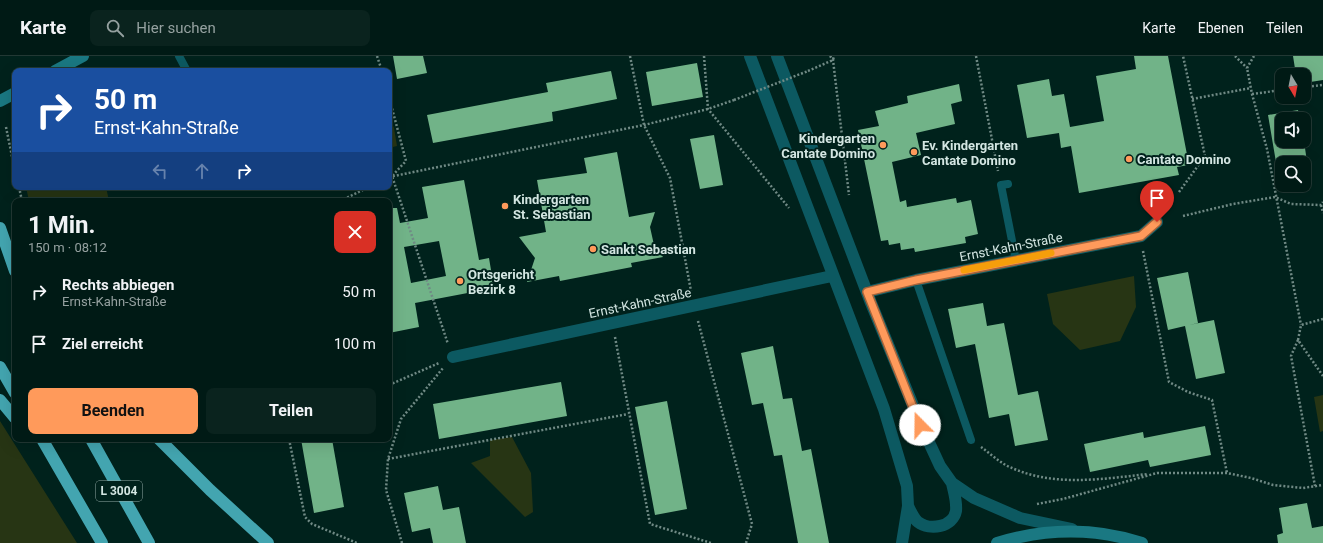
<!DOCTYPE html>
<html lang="de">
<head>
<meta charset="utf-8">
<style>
  body { margin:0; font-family:Roboto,sans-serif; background:#0a231e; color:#f1f3f6; height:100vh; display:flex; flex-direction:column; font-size:15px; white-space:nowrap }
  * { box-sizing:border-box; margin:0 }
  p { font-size:13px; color:#95a1a0 }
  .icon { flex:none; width:22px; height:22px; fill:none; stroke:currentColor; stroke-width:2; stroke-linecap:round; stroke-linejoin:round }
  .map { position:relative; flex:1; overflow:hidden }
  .sheet { position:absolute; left:12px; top:142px; width:380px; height:244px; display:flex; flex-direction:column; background:#001a15; border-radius:8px; box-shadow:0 4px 16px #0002,0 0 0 1px #223834 }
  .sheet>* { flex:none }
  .banner { position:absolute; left:12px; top:12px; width:380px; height:122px; border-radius:8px; box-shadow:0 4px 16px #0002,0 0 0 1px #223834; background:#1a4fa0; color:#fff; overflow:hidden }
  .needle { width:26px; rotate:170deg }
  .tools { position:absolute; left:1275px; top:12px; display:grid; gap:8px }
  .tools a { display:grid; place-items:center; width:36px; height:36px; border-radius:8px; background:#001a15; box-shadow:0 4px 16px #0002,0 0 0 1px #223834; font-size:20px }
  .pin { position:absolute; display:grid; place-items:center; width:34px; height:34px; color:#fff; margin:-41px -17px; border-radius:50% 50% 50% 0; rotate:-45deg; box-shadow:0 0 4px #0007 }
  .pin .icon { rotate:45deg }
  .me { position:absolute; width:44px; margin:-22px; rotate:338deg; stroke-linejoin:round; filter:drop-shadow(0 0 3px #0008) }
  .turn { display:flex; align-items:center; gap:14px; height:84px; padding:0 16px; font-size:18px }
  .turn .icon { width:52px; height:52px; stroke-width:2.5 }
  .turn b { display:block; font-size:28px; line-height:34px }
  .lanes { display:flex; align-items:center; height:38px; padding:0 16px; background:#0003; justify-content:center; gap:20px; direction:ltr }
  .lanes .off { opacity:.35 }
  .round { display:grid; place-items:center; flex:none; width:42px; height:42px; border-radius:8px; background:#0a231e }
  .headline { display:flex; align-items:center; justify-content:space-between; height:68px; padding:0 16px }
  h1 { font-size:24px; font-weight:700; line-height:30px }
  .primary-button { display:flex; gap:8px; margin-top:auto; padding:8px 16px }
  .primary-button a { flex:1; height:46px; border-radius:8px; background:#ff9a5b; color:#111; font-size:16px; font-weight:700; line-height:46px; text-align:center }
  .primary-button a+a { background:#0a231e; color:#f1f3f6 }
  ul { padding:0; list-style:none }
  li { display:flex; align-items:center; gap:12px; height:52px; padding:0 16px }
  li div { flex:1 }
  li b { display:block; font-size:15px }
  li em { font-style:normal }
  header { display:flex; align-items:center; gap:24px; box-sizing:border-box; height:56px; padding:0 20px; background:#001a15; border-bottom:1px solid #223834 }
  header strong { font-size:19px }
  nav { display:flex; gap:22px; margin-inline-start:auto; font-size:14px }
  .search { width:280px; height:36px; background:#0a231e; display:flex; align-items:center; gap:10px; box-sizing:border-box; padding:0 14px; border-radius:8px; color:#95a1a0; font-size:15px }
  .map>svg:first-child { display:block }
  .green { fill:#273514 }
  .building { fill:#71b388; fill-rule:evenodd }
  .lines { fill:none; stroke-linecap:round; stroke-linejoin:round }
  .path { stroke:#708a85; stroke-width:2.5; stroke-dasharray:2 2; stroke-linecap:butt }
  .lane { stroke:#0c5961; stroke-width:8 }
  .street { stroke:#0c5961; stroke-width:12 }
  .secondary { stroke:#1a7882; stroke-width:12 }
  .highway { stroke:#43a5b0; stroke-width:12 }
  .path-bridge { stroke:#708a85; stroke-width:2.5; stroke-dasharray:2 2; stroke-linecap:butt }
  .route-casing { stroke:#a6643b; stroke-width:10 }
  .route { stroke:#ff9a5b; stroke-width:7 }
  .slow { stroke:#f59e0b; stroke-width:7 }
  .poi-dot { fill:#ff9a5b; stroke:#00221c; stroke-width:1.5 }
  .labels { text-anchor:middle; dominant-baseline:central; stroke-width:4; stroke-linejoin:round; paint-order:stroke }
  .shield { fill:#00221c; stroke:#94aba7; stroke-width:1 }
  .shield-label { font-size:12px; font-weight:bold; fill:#d3e6e2 }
  .poi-label { font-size:13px; font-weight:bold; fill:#d3e6e2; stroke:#00221c; text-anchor:start }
  .street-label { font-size:13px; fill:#d3e6e2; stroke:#00221c }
</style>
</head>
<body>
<header>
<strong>Karte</strong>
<div class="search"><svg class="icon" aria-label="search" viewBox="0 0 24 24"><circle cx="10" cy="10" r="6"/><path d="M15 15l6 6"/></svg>Hier suchen</div>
<nav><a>Karte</a><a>Ebenen</a><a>Teilen</a></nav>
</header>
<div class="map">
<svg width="1323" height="487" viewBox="0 0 1323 487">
  <rect width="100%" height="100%" fill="#00221c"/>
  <path class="green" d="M389 60 394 72 397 90 389 92Z
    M26 131H106L109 145H29Z
    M1134 220 1136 251 1120 285 1080 294 1053 268 1047 238Z
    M1323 339V375L1320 376 1314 341Z
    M0 365 77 487H0Z
    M512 381 531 417 533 456 525 461 471 407 490 400V384Z"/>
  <path class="building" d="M393 0H423L427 17 397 23Z
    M1134 0H1168L1189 109 1177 111 1179 119 1079 137 1071 90 1061 92 1059 77 1027 82 1017 29 1049 23 1052 40 1064 38 1070 71 1104 65 1096 20 1136 13Z
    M1293 0H1323V24L1304 27V19H1296Z
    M697 7 703 41 652 50 646 16Z
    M611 15 617 43 552 56 553 65 433 87 427 59 548 36 546 27Z
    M959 28 962 45 951 48 955 68 916 77 921 99 892 106 900 146 906 144 907 151 956 142 957 147 971 144 978 178 965 181 966 187 915 196 914 192 901 194 900 187 889 189 888 184 881 185 858 74 879 70 875 55 908 47 907 40Z
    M1298 54 1300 63H1282V85H1304L1308 113 1304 114V107H1282V118H1278L1268 59Z
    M714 79 723 129 700 133 690 83Z
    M617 96 629 161 655 156 650 171 654 189 663 201 631 207 632 211 560 225 559 220 527 226 535 202 519 181 546 176 537 124 587 117 584 102Z
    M464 124 479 204 489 202 494 232 415 247 419 271 389 277V152H397L400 167 428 162 422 131ZM439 185 446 220 411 227 404 191Z
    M1188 216 1198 267 1189 269 1214 264 1225 317 1196 323 1185 270 1168 274 1157 222Z
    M983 247 987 270 1004 267 1018 339 1038 335 1048 384 1015 390 1009 358 989 362 975 288 956 292 948 253Z
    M773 290 783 343 792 342 802 395 811 393 829 487H798L782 399 774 400 763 347 752 349 741 297Z
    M561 326 567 360 439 383 433 348Z
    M667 345 687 453 655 459 635 351Z
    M1205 370 1211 399 1150 411 1148 404 1090 416 1084 388 1143 376 1144 382Z
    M301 383H332L344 451 314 457Z
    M438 430 443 454 459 451 466 487H433L430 472 412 476 404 437Z
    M1307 447 1312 472 1323 470V487H1278L1277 479 1283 477 1279 452Z"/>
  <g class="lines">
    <path class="path" d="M377 0 382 15
      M630 0 644 69 670 122 691 235
      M704 0 708 53 789 152
      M830 0 833 4 849 139
      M976 0 998 115
      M1235 0 1247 12
      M1254 0 1247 12 1252 38 1267 93 1301 269
      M808 15 833 4 834 0
      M1304 31 1323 29
      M1252 38 1282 34
      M389 41 406 105 392 120 448 288
      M1192 43 1251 32
      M6 71 15 115
      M389 121 644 69 708 53 734 44
      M19 131 22 145
      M1179 136 1205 100 1183 0
      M340 145 369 131
      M1321 149 1323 157
      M1183 160 1233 148 1275 141 1291 148 1321 149 1323 146
      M1143 195 1169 326 1188 336 1212 344 1227 417
      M1323 263 1301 269 1298 284 1323 320
      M698 265 752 468 746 487
      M615 281 650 468 711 487
      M1298 284 1291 300 1315 430
      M389 329 439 307
      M289 383 305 461 312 468 357 487
      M981 391C991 398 1001 408 1012 412 1055 431 1102 423 1148 418
      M388 403 628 358
      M1037 448 1063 443 1157 417H1227L1251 422 1273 429 1303 432 1323 429
      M402 487 386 434 388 403 401 363 443 312"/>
    <path class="lane" d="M179 0 187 15
      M1008 128 1001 129 1016 205
      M916 224 971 384"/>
    <path class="street" d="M750 0 884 353 907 430 908 450 902 487
      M777 0 871 247 921 369 940 410 952 427 974 442 1020 462 1072 473
      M867 236 916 224 1141 180 1157 166
      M453 301 832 220
      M908 450C911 456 914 463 918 466 930 475 953 471 956 455 957 445 954 437 952 427"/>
    <path class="secondary" d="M55 15 83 0
      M0 45 15 37
      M997 487C1046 472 1093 471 1142 487"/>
    <path class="highway" d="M0 172 15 215
      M0 311 15 337
      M0 344 15 362
      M42 383 102 487
      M91 383 149 487
      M159 383 210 434 268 487"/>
    <path class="path-bridge" d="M734 44 808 15"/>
  </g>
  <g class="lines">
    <defs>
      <path id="route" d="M920 369 867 236 916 224 1141 180 1157 166"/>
    </defs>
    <use href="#route" class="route-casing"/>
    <use href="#route" class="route"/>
    <path class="slow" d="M964 214 1051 197"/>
  </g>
  <g class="poi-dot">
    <circle cx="883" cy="89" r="4"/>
    <circle cx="914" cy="96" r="4"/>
    <circle cx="1129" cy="103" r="4"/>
    <circle cx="505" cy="150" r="4"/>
    <circle cx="593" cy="193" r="4"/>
    <circle cx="460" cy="225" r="4"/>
  </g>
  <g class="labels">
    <rect class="shield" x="96" y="425" width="46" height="20" rx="3"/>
    <g class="shield-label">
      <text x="119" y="435">L 3004</text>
    </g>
    <g class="poi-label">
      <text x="875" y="82" text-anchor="end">Kindergarten<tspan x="875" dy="15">Cantate Domino</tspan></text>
      <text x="922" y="89">Ev. Kindergarten<tspan x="922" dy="15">Cantate Domino</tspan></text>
      <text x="1137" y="103">Cantate Domino</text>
      <text x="513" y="143">Kindergarten<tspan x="513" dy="15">St. Sebastian</tspan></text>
      <text x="601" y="193">Sankt Sebastian</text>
      <text x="468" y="218">Ortsgericht<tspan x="468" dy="15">Bezirk 8</tspan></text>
    </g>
    <g class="street-label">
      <text transform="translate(1011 191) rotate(-11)">Ernst-Kahn-Straße</text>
      <text transform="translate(640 247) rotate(-12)">Ernst-Kahn-Straße</text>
    </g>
  </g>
</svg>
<div class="tools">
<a><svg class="needle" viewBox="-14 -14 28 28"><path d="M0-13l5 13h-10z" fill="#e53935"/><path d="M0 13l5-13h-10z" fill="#95a1a0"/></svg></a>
<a><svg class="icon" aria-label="sound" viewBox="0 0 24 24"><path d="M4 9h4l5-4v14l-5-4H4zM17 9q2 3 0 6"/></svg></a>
<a><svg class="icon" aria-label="search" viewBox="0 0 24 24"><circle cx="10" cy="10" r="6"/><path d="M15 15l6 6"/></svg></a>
</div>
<div class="pin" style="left:1157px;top:166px;background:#d93025"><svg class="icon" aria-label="arrive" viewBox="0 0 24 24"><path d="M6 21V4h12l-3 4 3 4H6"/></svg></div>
<svg class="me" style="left:920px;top:369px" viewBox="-20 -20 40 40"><circle r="19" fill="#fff"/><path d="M0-13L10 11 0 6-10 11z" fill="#ff9a5b"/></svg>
<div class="banner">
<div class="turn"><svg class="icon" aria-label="right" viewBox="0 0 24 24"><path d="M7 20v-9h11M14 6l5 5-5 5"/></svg><div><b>50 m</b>Ernst-Kahn-Straße</div></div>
<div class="lanes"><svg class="icon off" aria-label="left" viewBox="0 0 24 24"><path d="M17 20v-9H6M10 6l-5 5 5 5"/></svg><svg class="icon off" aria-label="ahead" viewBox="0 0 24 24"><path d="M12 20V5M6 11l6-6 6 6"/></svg><svg class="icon" aria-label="right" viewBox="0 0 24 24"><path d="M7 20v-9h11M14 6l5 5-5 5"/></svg></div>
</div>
<section class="sheet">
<div class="headline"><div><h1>1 Min.</h1><p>150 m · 08:12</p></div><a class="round" style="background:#d93025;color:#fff"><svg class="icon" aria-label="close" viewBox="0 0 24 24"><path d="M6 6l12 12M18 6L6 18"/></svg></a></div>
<ul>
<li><svg class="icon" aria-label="right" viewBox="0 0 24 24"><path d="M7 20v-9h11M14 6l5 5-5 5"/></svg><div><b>Rechts abbiegen</b><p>Ernst-Kahn-Straße</p></div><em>50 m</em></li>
<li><svg class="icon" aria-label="arrive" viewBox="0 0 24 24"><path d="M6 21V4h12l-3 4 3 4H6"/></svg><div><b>Ziel erreicht</b></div><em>100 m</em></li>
</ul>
<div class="primary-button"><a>Beenden</a><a>Teilen</a></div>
</section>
</div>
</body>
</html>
